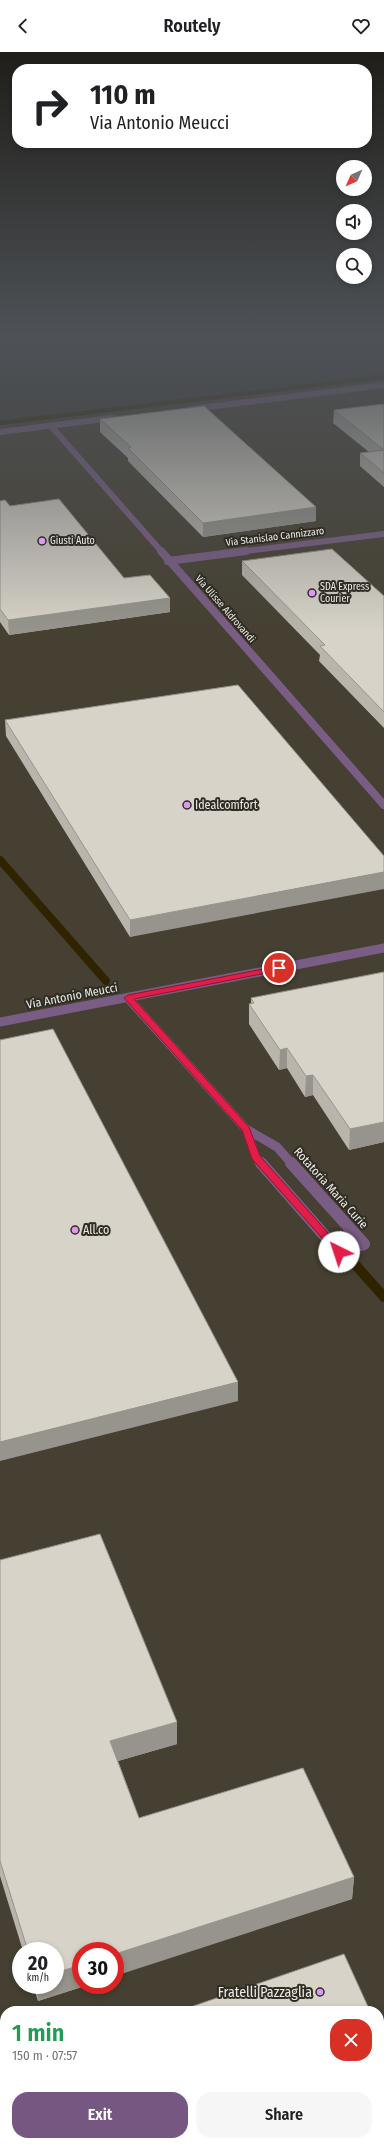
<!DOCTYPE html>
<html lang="en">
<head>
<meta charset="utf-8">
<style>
  body { margin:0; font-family:"Fira Sans Condensed",sans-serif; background:#f6f6f6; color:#202124; height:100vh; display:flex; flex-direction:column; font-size:15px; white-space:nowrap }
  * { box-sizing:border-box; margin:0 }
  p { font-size:13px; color:#757577 }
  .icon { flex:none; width:22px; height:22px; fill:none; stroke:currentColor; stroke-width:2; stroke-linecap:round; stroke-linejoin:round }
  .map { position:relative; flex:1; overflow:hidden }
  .sheet { position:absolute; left:0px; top:1954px; width:384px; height:140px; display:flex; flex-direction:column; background:#fff; border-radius:16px 16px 0 0; box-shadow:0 2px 6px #0003 }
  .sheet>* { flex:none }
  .guide { position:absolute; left:12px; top:12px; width:360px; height:84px; border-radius:16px; box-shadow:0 2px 6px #0003; background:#fff; color:#202124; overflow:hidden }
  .needle { width:26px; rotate:225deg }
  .controls { position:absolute; left:336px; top:108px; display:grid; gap:8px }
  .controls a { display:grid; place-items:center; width:36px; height:36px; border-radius:50%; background:#fff; box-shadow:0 2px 6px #0003; font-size:20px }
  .speed { position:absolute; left:12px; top:1890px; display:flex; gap:8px; font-size:20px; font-weight:700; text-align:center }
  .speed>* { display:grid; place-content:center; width:52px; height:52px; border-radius:50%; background:#fff; box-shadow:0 2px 6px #0003; line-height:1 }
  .speed small { font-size:10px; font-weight:400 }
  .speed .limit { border:6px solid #d22; background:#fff; color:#111 }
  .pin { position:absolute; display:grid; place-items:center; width:34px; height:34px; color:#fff; margin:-17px; border:2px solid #fff; border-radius:50%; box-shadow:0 1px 4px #0007 }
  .me { position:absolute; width:44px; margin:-22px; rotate:319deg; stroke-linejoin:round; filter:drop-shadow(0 0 3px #0008) }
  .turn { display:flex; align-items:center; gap:14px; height:84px; padding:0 12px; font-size:18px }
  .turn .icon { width:52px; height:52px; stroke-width:2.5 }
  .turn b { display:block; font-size:28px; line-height:34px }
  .round { display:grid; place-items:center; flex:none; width:42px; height:42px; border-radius:16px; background:#f6f6f6 }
  .summary { display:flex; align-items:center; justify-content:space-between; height:68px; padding:0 12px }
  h1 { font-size:24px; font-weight:600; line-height:30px; color:#1e9e55 }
  .cta { display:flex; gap:8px; margin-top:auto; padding:8px 12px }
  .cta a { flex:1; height:46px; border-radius:16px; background:#755782; color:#fff; font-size:16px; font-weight:600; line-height:46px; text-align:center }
  .cta a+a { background:#f6f6f6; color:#202124 }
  header { display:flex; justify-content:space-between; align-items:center; height:52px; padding:0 12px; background:#fff; font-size:18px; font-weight:600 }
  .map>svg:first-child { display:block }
  .built { fill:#454031; fill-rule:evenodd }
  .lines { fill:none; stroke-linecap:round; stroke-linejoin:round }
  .stream-far2 { stroke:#302400; stroke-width:4.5 }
  .stream-far1 { stroke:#302400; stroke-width:8 }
  .stream { stroke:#302400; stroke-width:10 }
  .street-far3 { stroke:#7a5d84; stroke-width:6 }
  .street-far2 { stroke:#7a5d84; stroke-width:8 }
  .street-far1 { stroke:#7a5d84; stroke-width:9 }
  .street { stroke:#7a5d84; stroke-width:12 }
  .wall { fill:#b9b5ac }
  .shaded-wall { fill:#96948c }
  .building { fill:#d7d3c8; stroke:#96948c }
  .route { fill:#e11d48; stroke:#92132f }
  .poi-dot { fill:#dc99f4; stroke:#2f2c24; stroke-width:1.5 }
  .labels { text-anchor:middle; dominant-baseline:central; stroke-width:4; stroke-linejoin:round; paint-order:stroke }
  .far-street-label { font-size:10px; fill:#eceae5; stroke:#2f2c24 }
  .far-poi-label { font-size:10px; fill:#eceae5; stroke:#2f2c24; text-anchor:start }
  .poi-label { font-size:12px; fill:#eceae5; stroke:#2f2c24; text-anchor:start }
  .street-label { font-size:12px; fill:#eceae5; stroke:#2f2c24 }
  .near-poi-label { font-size:14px; fill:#eceae5; stroke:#2f2c24; text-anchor:end }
</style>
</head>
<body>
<header><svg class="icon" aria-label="back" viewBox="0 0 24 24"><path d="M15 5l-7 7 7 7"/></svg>Routely<svg class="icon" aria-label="heart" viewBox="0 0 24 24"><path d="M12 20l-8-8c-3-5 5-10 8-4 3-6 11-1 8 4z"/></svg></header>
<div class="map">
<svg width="384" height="2094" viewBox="0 0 384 2094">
  <rect width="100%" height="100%" fill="#39362e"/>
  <path class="built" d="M384 325V2094H0V372ZM21 1899H55V1933H21ZM81 1899H115V1933H81ZM5 1959H379V2089H5Z"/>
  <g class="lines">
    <path class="stream-far2" d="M0 371 384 325"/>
    <path class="stream-far1" d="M0 808 106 929"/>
    <path class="stream" d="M352 1209 384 1245"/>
    <path class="street-far3" d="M191 357 384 333
      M51 374 162 500
      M0 380 112 366
      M238 500 384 482"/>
    <path class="street-far2" d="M161 499 384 753
      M168 509 246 499"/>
    <path class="street-far1" d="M128 946 246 1077
      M0 970 384 896
      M246 1077 277 1095 292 1112
      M246 1077 256 1105 262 1112"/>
    <path class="street" d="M261 1111 339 1200 364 1192 291 1111"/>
  </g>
  <path class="wall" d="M384 352V435L360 414V401L369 400 333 371 334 358Z
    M100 367 316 455V469L203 485 128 409V406L100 380Z
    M0 449 10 454 124 526 170 560 9 583 0 570Z
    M242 509 384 544V676L319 609 320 603 242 523Z
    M5 668 384 804 130 885 6 684Z
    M384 920V1090L349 1098 313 1043 305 1045 287 1016 279 1018 249 972V952H251V946Z
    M0 1508 177 1670V1692L118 1709 139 1766 354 1825 352 1847 81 1933H88L38 1949 33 1933H55V1899H23L0 1824Z
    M5 2019V2082L0 2065V2021Z
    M7 2089H379L384 2094H8Z"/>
  <path class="shaded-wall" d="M316 455V469L203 485V471Z
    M170 546V560L9 583 8 568Z
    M384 820V837L130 885V868Z
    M287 996V1016L279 1018 280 998Z
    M313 1023V1043L305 1045 306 1024Z
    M384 1070V1090L349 1098 350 1077Z
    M238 1330V1349L0 1409V1390Z
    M177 1670V1692L111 1711 110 1689Z
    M354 1825 352 1847 115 1924V1902Z
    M81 1913V1933H88L38 1949 37 1933H55V1921Z"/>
  <path class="building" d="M384 352V421L360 401 384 398 334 358Z
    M204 354 316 455 203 471 128 396 131 395 100 367Z
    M59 447 124 526 150 523 170 546 8 568 0 557V449L5 448 10 454Z
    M332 497 384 544V660L320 594 325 593 242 509Z
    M238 633 384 804V820L130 868 5 668Z
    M384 920V1070L350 1077 313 1023 306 1024 287 996 280 998 249 952 254 951 251 946Z
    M53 977 238 1330 0 1390V988Z
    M100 1482 177 1670 110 1689 139 1766 303 1716 354 1825 115 1902V1899H81V1913L55 1921V1899H28L0 1809V1508Z
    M344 1902 370 1959H179Z
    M379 1979 384 1990V2094H12L10 2089H379Z
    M5 2019V2070L0 2053V2021Z"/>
  <linearGradient id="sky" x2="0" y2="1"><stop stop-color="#1f1e19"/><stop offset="0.49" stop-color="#4e5257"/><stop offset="1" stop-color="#4e5257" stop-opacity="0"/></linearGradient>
  <rect width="384" height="580" fill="url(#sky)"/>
  <path class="route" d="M279 914 282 915V918L134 947 249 1075 260 1104 343 1198 344 1200 339 1203 336 1202 252 1107 242 1078 124 946 128 943Z"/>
  <g class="poi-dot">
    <circle cx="42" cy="489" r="4"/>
    <circle cx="312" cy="541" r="4"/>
    <circle cx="187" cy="753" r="4"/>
    <circle cx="75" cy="1178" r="4"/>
    <circle cx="320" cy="1940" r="4"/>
  </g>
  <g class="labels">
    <g class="far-street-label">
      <text transform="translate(275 485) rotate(-7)">Via Stanislao Cannizzaro</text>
      <text transform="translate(225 557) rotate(49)">Via Ulisse Aldrovandi</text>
    </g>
    <g class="far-poi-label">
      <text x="50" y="489">Giusti Auto</text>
      <text x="320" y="535">SDA Express<tspan x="320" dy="12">Courier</tspan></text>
    </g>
    <g class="poi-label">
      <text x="195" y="753">Idealcomfort</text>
      <text x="83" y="1178">All.co</text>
    </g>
    <g class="street-label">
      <text transform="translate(72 944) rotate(-11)">Via Antonio Meucci</text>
      <text transform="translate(331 1136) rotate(48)">Rotatoria Maria Curie</text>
    </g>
    <g class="near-poi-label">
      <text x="312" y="1940">Fratelli Pazzaglia</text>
    </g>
  </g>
</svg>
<div class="controls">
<a><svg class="needle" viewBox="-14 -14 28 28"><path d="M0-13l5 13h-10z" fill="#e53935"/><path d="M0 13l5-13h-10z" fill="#757577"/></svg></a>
<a><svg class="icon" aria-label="sound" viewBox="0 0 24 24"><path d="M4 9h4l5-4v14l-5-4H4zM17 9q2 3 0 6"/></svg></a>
<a><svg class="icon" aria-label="search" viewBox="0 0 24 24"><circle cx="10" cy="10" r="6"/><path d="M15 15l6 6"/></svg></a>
</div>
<div class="speed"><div>20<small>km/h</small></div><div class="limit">30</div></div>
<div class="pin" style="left:279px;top:916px;background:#d93025"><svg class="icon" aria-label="arrive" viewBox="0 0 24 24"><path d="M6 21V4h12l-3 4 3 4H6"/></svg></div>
<svg class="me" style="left:339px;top:1200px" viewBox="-20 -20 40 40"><circle r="19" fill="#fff"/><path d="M0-13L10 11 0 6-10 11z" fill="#e11d48"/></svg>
<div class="guide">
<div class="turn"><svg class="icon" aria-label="right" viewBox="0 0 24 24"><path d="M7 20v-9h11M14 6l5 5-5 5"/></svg><div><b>110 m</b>Via Antonio Meucci</div></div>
</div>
<section class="sheet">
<div class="summary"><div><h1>1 min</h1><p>150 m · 07:57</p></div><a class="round" style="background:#d93025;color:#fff"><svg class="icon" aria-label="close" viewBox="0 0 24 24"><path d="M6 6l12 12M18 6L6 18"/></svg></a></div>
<div class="cta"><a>Exit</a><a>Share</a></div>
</section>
</div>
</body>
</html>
